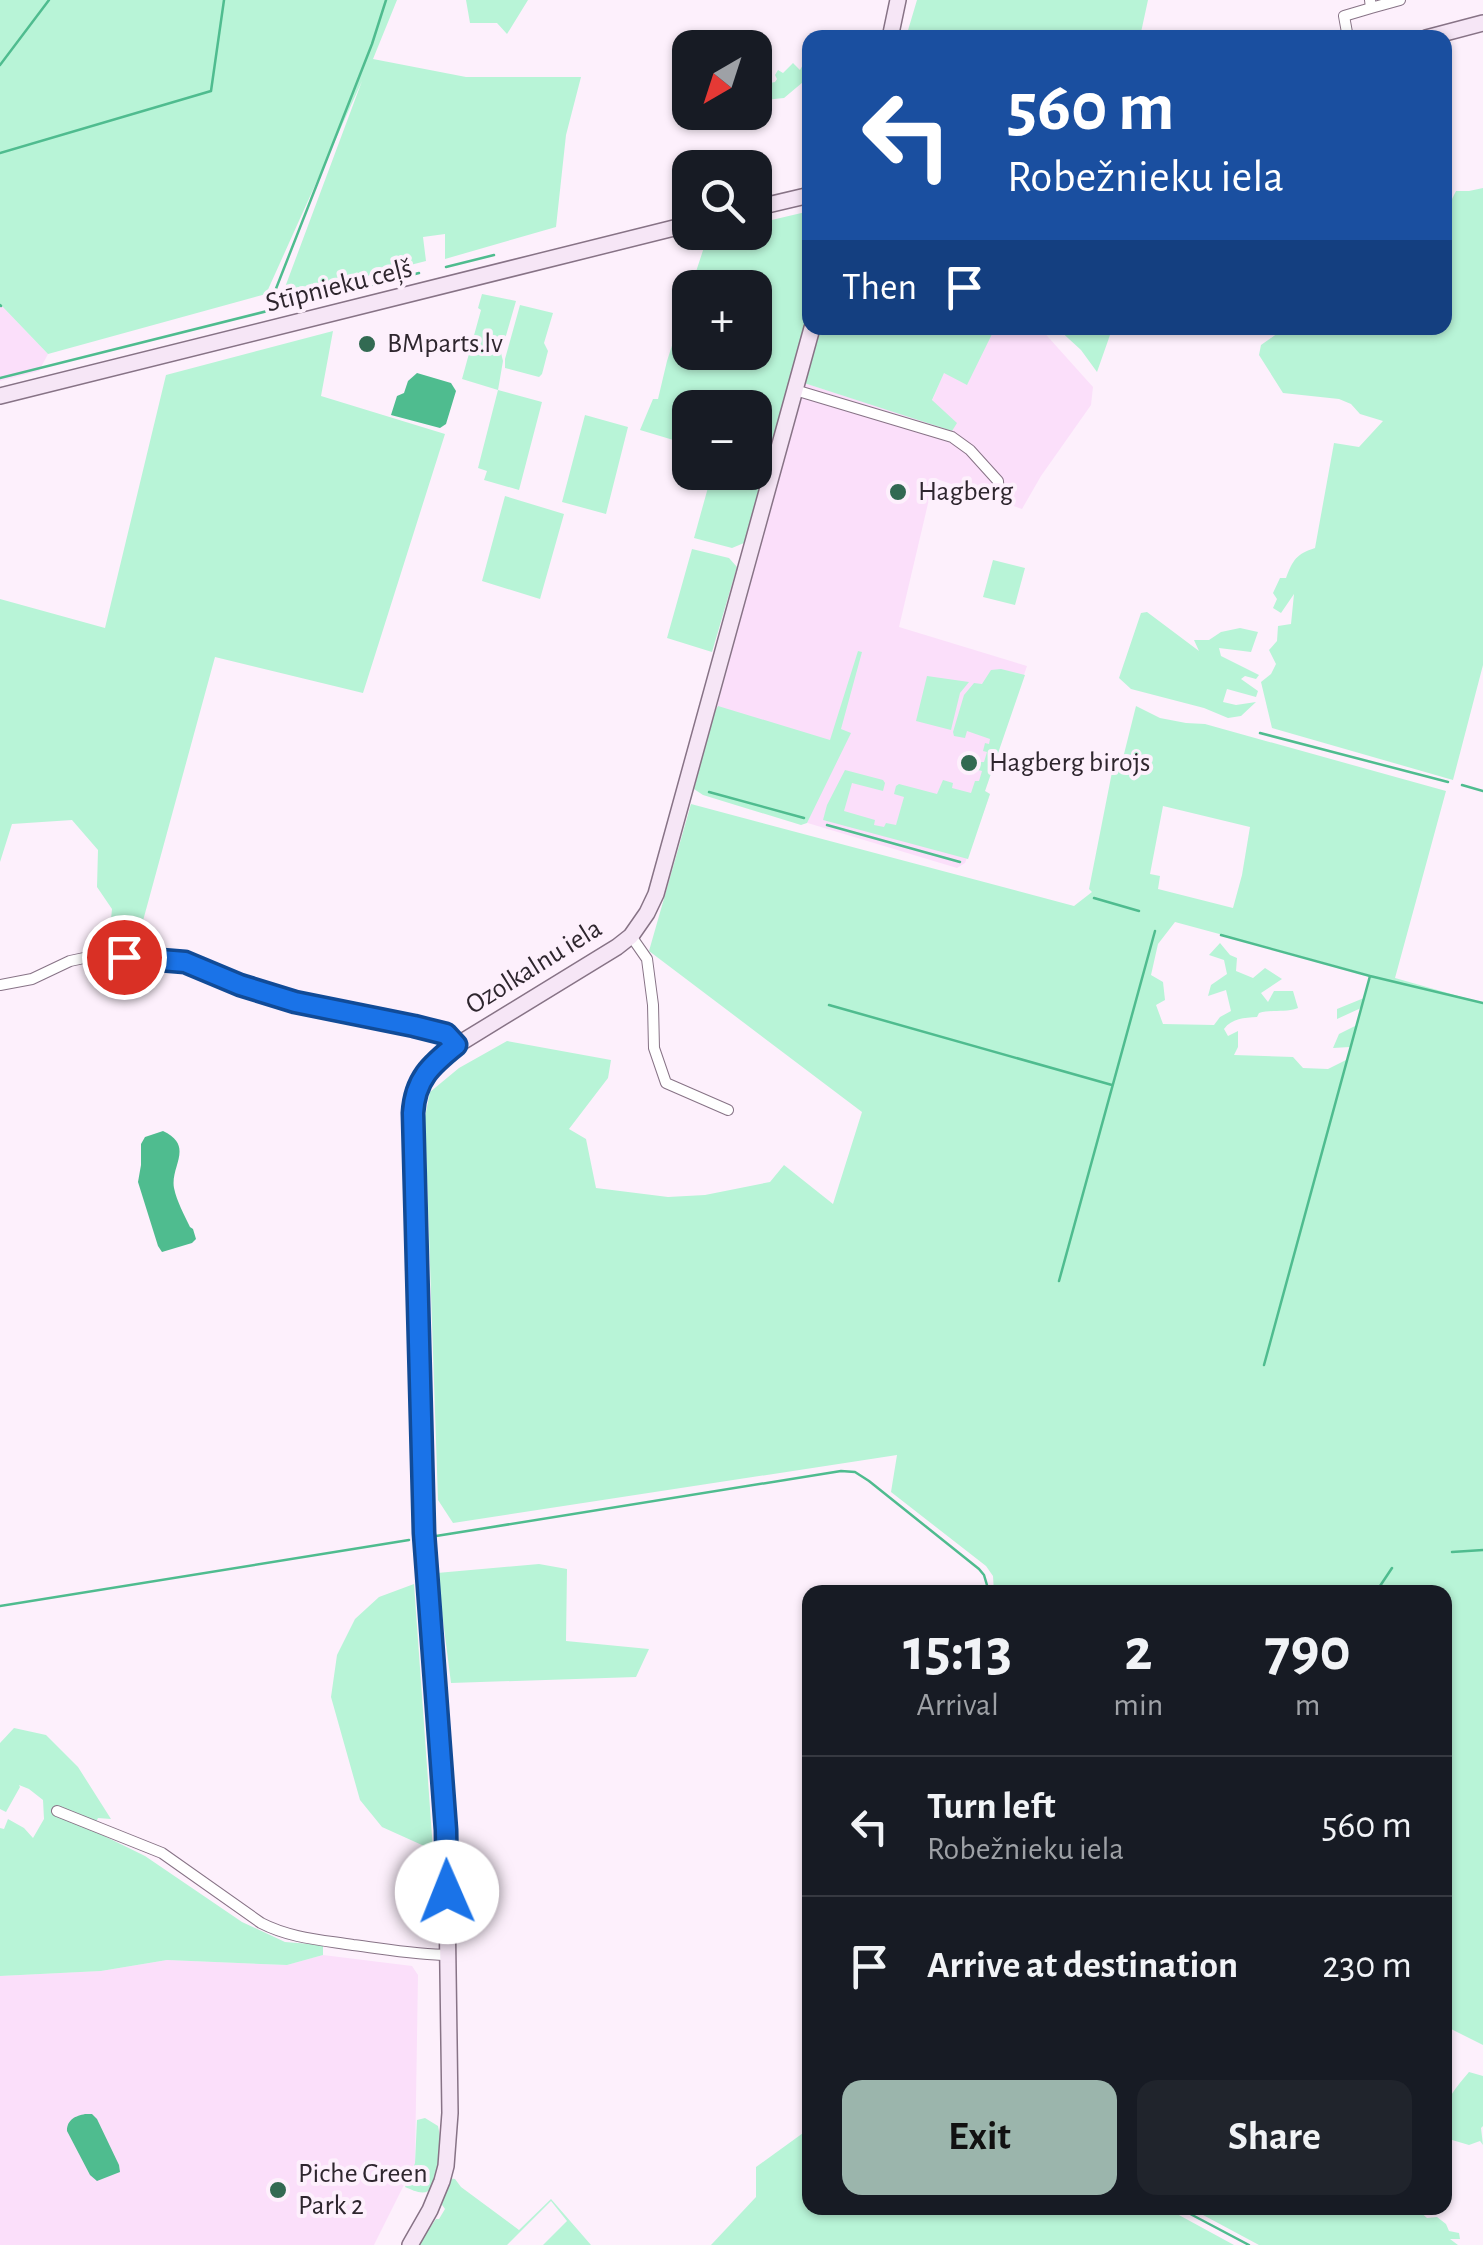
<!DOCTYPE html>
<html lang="en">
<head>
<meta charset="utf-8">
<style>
  body { margin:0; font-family:"Alegreya Sans",sans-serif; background:#20242c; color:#f1f3f6; height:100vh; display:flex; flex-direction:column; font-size:38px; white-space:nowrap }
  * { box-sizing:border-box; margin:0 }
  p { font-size:32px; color:#9ea1a6 }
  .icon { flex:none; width:55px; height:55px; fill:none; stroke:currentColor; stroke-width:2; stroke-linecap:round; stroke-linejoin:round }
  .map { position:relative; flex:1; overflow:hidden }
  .panel { position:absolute; left:802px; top:1585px; width:650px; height:630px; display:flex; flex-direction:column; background:#171b24; border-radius:20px; box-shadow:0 2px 8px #0004 }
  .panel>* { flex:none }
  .hud { position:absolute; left:802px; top:30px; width:650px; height:305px; border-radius:20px; box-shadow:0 2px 8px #0004; background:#1a4fa0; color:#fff; overflow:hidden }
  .needle { width:65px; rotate:219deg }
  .fabs { position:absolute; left:672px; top:30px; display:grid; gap:20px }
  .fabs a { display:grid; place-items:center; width:100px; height:100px; border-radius:20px; background:#171b24; box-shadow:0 2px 8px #0004; font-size:50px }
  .pin { position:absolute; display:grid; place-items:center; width:85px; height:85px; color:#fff; margin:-42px; border:5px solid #fff; border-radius:50%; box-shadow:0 2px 10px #0007 }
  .me { position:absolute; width:110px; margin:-55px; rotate:359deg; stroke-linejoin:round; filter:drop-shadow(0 0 8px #0008) }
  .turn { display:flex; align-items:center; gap:35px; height:210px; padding:0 40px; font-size:45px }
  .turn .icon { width:130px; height:130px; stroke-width:2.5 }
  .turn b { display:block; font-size:70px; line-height:85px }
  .then { display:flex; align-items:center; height:95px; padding:0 40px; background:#0003; gap:20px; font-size:38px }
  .eta { display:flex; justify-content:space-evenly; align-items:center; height:170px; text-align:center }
  .eta b { font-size:60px; font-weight:700; line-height:70px }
  .button { display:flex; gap:20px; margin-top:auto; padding:20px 40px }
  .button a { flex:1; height:115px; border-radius:20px; background:#9bb5ac; color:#111; font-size:40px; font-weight:700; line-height:115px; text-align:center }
  .button a+a { background:#20242c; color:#f1f3f6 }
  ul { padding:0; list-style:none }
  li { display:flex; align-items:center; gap:30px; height:140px; padding:0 40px; border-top:2px solid #363941 }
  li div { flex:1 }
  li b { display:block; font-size:38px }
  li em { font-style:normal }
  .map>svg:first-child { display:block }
  .built { fill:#fbdffa }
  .green { fill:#b8f4d7; fill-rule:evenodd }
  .water { fill:#4fbc8f }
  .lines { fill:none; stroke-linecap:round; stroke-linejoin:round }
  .stream { stroke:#4fbc8f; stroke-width:2.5 }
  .street-casing { stroke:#877386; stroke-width:12 }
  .secondary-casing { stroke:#877386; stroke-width:18 }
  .street { stroke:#fff; stroke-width:10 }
  .secondary { stroke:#f6e6f6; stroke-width:15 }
  .route-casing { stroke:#114b97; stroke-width:25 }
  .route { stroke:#1a73e8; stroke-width:18 }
  .poi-dot { fill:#326a52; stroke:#fdf0fc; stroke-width:4 }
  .labels { text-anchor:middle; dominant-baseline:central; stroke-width:8; stroke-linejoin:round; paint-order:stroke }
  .street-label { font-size:28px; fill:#2e262e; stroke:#fdf0fc }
  .poi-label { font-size:28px; fill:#2e262e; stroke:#fdf0fc; text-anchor:start }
</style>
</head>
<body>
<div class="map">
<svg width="1483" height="2245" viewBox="0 0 1483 2245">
  <rect width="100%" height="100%" fill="#fdf0fc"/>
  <path class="built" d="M0 304 48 354 39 371 0 381Z
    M995 328H1040L1093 387 1091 405 1041 476 1022 509 934 478 899 627 1027 666 985 791 990 794 965 863 957 868 695 789 804 383 952 430 956 423 932 401 944 372 966 384Z
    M323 1955 412 1966 418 1975 415 2163 374 2245H0V1976L101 1971 167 1960 287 1965Z"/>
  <path class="green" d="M0 0H397L373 59 466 77H581L566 135 556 227 445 259V234L423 237 426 261 281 298 362 81 266 294 48 354 0 304Z
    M466 0H528L507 34 497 23H470Z
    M917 0H1148L1140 37H906Z
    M806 59 809 61V77L784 98 755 101V82L767 71 770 83 775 82 777 79 775 75 778 70 783 73 793 63 800 70Z
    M1483 188V665L1453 780 1272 728 1261 682 1271 674 1276 664 1269 650 1277 641 1278 626 1291 624 1294 594 1281 613 1273 608 1277 599 1273 593 1280 578H1286C1293 560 1296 554 1315 548L1334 443 1359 447 1383 421 1360 414 1351 404 1339 399 1283 393 1259 355 1261 345 1278 333 1276 328H1445V204L1452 199 1456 191H1469Z
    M810 211V308L744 543 732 548 694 538 712 473 755 472V408H690V445L640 430 653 399H658L667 361 690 290V352H755V288L691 287 708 235 719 232H755V224Z
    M482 294 516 301 501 353 503 361 498 390 542 402 519 490 484 480 487 471 478 468 498 390 462 379 481 310 478 308Z
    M520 305 553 313 544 343 548 351 542 374 539 377 505 368V359Z
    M820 328H995L967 385 944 373 932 400 957 423 952 431 804 383Z
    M1057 328H1117L1110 335 1097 372 1081 350Z
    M333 331 321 396 445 434 363 693 215 657 135 950H108L112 909 97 887 98 850 72 820 12 824 0 862V599L105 628 166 375Z
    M585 415 628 427 606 514 562 502Z
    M505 496 564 514 540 599 482 581Z
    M692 549 729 558 737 567 712 652 667 638Z
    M993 560 1025 568 1015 605 983 597Z
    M1147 612 1199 651 1194 640H1209L1221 632 1240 628 1258 632 1251 652 1219 648 1221 656 1259 675 1256 679 1245 676 1241 679 1258 691 1256 697 1227 689 1223 702 1236 705 1256 702 1241 716 1228 718 1204 708 1131 689 1119 678 1141 613Z
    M858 651 862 652 841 729 851 733 807 823 801 825 703 795 694 789 713 714 718 706 830 740Z
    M1001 669 1025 675 985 791 990 794 968 859 823 820 827 805 845 770 883 780 885 783 883 791 852 783 844 811 875 820 874 825 884 827 886 823 896 825 904 797 894 794 896 786 899 784 937 794 943 780 953 783 952 788 971 793 975 781H979L982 771 978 770 980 762H984L987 752 983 751 985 743 989 744 990 739 967 731 965 738 954 736 953 732 964 695 974 683 982 684 991 670Z
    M927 676 969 682 960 693 951 730 916 721Z
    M1136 706 1160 718 1186 723 1205 724 1446 791 1395 978 1483 1003V2045L1445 2026V1592H994L993 1576 986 1566 891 1492 897 1455 453 1523 438 1500 425 1117 430 1092 459 1068 507 1041 611 1060 608 1078 569 1129 586 1139 596 1188 668 1197 705 1195 770 1182 784 1165 833 1204 862 1112 649 951 691 804 1074 906 1092 892 1089 889 1114 762H1122ZM1163 806 1250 827 1242 875 1233 908 1158 889 1160 876 1150 874ZM1175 922 1370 975 1364 998 1337 1009V1019L1361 1008 1357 1025 1339 1034 1333 1048 1350 1047 1348 1059 1328 1069 1303 1068 1293 1057 1234 1055 1238 1047V1031L1228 1036 1224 1029C1232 1018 1244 1018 1257 1017L1259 1013C1273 1009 1284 1013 1298 1008L1293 991H1274L1268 1002 1261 993 1282 979 1265 968 1253 978 1236 971 1237 958 1230 955 1220 943 1209 955 1224 960 1227 974 1211 985 1208 996 1226 990 1231 1011 1220 1017 1214 1025 1163 1024 1156 1005 1165 1000 1163 982 1151 975 1158 944Z
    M539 1564 567 1569 566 1641 649 1649 636 1677 451 1683 437 1573Z
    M414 1584 433 1850 382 1827 360 1800 331 1697 337 1655 355 1619 379 1597Z
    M14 1728 46 1735 78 1767 111 1819 98 1818 92 1830 145 1856 242 1922 285 1942 323 1945V1955L287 1965 167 1960 101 1971 0 1976V1828L4 1829 8 1819 24 1828 33 1838 44 1819 43 1800 29 1789 19 1785 20 1787 6 1812 0 1809V1743Z
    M1469 2072 1483 2076V2126L1481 2128 1483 2145 1480 2141 1469 2145 1452 2140C1435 2110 1450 2095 1469 2072Z
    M425 2118 438 2126 442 2146 433 2187C425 2197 415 2191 405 2187L415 2163 417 2120Z
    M810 2128V2208H1166L1234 2245H711L756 2197V2167Z
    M448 2178 455 2179 461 2187 519 2230 551 2199 591 2245H543L567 2221 551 2201 507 2245H418L436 2219H439L445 2209 440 2202Z
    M1190 2208H1416L1427 2218 1437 2217 1446 2224 1449 2231 1459 2233 1460 2239H1450L1458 2245H1259Z"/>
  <path class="water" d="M417 373 451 383 456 391 446 424 440 428 391 415 397 396 404 393 408 381Z
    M163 1131C195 1146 170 1166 174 1188 177 1202 184 1214 190 1227L193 1229 196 1239 192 1243 162 1252 158 1246 138 1182 141 1165V1144L145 1137Z
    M85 2114H92L97 2119 119 2165 120 2172 97 2181 90 2175 67 2131C67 2119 76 2116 85 2114Z"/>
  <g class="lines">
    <path class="stream" d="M0 65 49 0
      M0 153 211 91 224 0
      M446 267 494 255
      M0 305 1 306
      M268 309 372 44 386 0
      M0 378 419 273
      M1260 733 1448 782
      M1462 785 1483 791
      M709 792 804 818
      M827 825 960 862
      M1094 898 1139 911
      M1221 935 1370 976 1483 1003
      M829 1005 1112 1085
      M1059 1281 1155 931
      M1264 1365 1370 976
      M436 1536 841 1471 855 1472 869 1481 979 1569 984 1575 989 1592
      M1452 1552 1483 1550
      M1376 1592 1392 1568
      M0 1606 409 1540
      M1179 2208 1249 2245"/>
    <defs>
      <path id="street" d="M1370 0 1371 8 1400 0
        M1348 38 1344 16 1371 8
        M795 390 952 437 970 450 998 481 999 497
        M631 936 647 959 653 1005 654 1048 666 1083 728 1110
        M0 985 32 979 70 961 84 958 124 957 169 959 185 962 240 985 295 1003 433 1030 446 1034 457 1045
        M57 1811 162 1853 261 1923C290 1938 321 1940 353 1945 385 1949 416 1955 449 1955"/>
      <path id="secondary" d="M890 38 898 0
        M1426 38 1483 23
        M755 208 810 195
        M0 396 690 224
        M410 2245 430 2210 442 2181 446 2166 450 2113 446 1830 424 1533 414 1096C424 1073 437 1060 457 1045L617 947 631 936 647 913 656 894 812 328"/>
    </defs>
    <use href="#street" class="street-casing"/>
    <use href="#secondary" class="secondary-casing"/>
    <use href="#street" class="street"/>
    <use href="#secondary" class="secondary"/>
  </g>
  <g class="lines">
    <defs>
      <path id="route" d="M124 957 185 962 240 985 295 1002 414 1026 446 1034 456 1045C431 1065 415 1079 413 1113L424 1533 446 1830 447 1892"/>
    </defs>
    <use href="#route" class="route-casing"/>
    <use href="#route" class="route"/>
  </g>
  <g class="poi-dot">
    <circle cx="367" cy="344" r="10"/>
    <circle cx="898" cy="492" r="10"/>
    <circle cx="969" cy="763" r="10"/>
    <circle cx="278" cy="2190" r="10"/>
  </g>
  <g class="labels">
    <g class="street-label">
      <text transform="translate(339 286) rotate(-14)">Stīpnieku ceļš</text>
      <text transform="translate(534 967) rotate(-32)">Ozolkalnu iela</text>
    </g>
    <g class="poi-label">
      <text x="387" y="344">BMparts.lv</text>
      <text x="918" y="492">Hagberg</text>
      <text x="989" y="763">Hagberg birojs</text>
      <text x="298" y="2174">Piche Green<tspan x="298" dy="32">Park 2</tspan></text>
    </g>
  </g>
</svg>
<div class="fabs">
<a><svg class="needle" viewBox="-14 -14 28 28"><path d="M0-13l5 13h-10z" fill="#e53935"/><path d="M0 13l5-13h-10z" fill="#9ea1a6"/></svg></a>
<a><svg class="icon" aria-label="search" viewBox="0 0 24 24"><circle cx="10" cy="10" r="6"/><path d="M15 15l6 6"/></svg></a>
<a>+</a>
<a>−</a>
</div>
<div class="pin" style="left:124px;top:957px;background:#d93025"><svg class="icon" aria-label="arrive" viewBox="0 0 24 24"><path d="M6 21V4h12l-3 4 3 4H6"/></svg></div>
<svg class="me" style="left:447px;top:1892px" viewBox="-20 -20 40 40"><circle r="19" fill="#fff"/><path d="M0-13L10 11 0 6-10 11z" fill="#1a73e8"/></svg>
<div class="hud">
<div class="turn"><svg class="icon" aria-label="left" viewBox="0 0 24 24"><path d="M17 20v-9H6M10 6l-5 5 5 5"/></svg><div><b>560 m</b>Robežnieku iela</div></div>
<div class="then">Then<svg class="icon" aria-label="arrive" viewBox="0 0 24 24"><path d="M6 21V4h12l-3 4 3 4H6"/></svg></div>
</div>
<section class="panel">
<div class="eta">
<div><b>15:13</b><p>Arrival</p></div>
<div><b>2</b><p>min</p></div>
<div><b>790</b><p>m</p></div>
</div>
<ul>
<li><svg class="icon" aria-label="left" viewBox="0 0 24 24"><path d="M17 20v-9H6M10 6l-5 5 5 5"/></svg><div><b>Turn left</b><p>Robežnieku iela</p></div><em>560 m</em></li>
<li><svg class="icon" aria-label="arrive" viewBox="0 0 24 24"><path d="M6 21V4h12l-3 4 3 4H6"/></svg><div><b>Arrive at destination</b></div><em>230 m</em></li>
</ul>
<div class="button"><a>Exit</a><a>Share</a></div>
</section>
</div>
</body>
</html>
